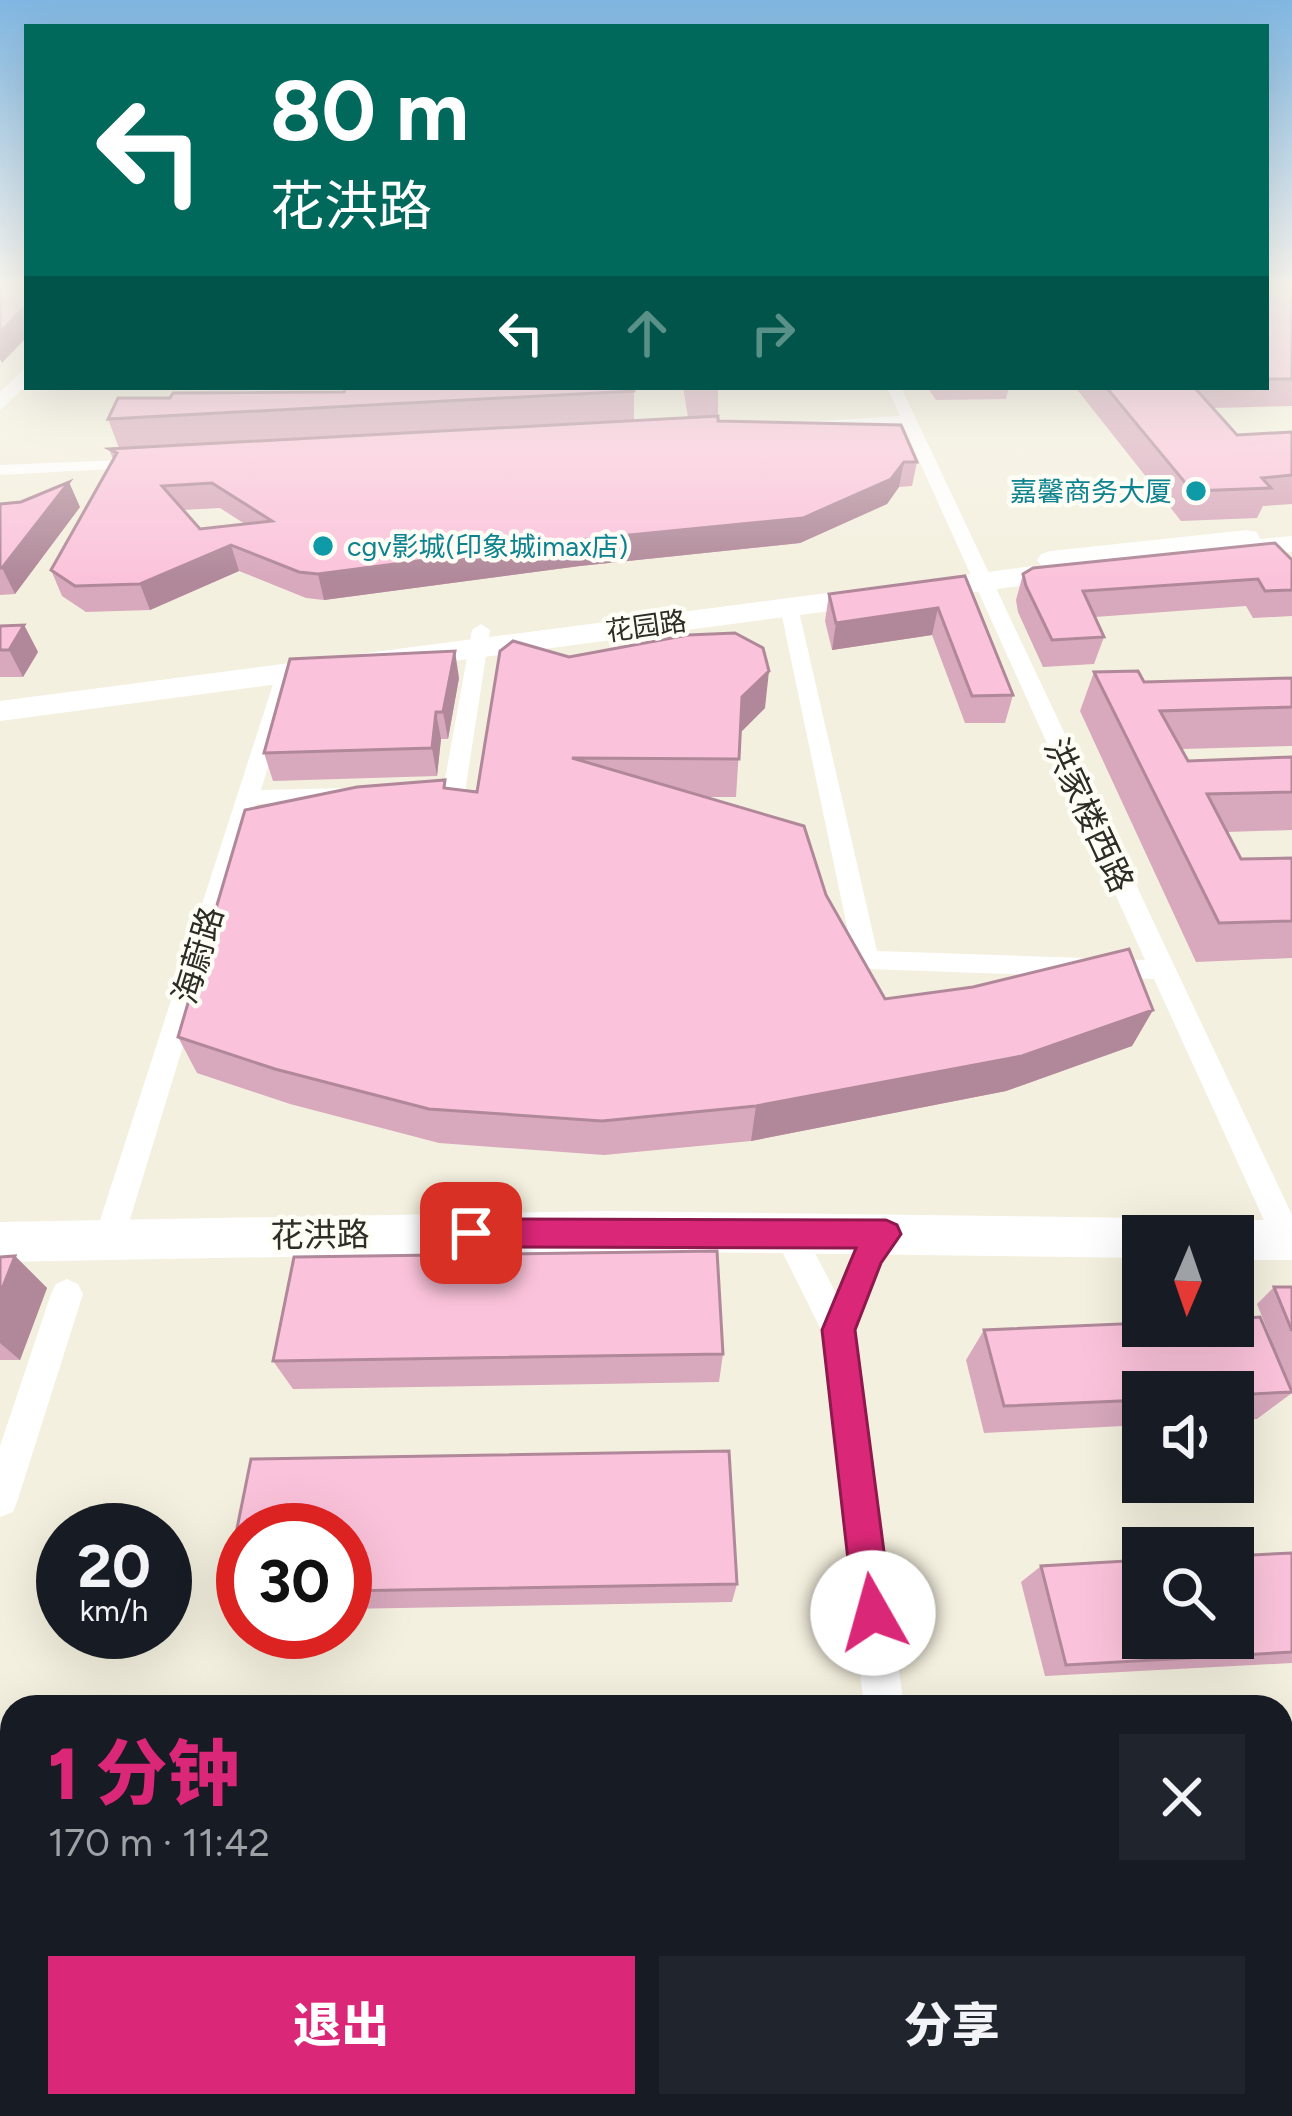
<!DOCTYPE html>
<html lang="zh">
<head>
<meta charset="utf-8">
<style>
  body { margin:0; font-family:Figtree,"Noto Sans SC",sans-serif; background:#20242c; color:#f1f3f6; height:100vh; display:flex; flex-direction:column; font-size:45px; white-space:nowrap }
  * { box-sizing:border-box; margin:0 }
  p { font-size:39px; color:#9ea1a6 }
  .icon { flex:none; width:66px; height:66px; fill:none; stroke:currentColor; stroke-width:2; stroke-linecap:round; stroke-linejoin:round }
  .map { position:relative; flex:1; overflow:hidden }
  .side { position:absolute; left:0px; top:1695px; width:1293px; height:423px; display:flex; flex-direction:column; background:#171b24; border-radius:36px 36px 0 0; box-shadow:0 12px 48px #0002 }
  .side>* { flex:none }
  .guide { position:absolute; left:24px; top:24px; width:1245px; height:366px; border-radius:0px; box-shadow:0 12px 48px #0002; background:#00695c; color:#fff; overflow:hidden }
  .needle { width:78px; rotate:182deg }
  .buttons { position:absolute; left:1122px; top:1215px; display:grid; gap:24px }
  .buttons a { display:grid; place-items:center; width:132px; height:132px; border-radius:0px; background:#171b24; box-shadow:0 12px 48px #0002; font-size:60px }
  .speed { position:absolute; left:36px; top:1503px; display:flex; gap:24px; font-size:60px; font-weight:700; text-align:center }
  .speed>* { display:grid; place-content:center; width:156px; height:156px; border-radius:50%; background:#171b24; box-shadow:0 12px 48px #0002; line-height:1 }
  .speed small { font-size:30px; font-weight:400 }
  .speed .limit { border:18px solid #d22; background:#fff; color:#111 }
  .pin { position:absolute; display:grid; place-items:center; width:102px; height:102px; color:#fff; margin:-51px; border-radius:24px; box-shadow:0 6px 18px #0006 }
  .me { position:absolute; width:132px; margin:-66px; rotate:353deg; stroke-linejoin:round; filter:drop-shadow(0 0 9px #0008) }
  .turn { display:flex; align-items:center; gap:42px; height:252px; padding:0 48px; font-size:54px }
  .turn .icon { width:156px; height:156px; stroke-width:2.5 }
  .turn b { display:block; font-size:84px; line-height:102px }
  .lanes { display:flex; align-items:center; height:114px; padding:0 48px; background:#0003; justify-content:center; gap:60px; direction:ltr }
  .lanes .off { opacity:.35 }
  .round { display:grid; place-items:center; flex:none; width:126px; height:126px; border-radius:0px; background:#20242c }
  .head { display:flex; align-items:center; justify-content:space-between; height:204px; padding:0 48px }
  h1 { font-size:72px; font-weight:800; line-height:90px; color:#db2777 }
  .button { display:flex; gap:24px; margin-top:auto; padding:24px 48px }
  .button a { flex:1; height:138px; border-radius:0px; background:#db2777; color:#fff; font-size:48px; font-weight:800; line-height:138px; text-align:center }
  .button a+a { background:#20242c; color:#f1f3f6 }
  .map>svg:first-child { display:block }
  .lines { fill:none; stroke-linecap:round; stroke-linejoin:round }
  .lane { stroke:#fff; stroke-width:21 }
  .street { fill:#fff; fill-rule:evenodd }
  .secondary { fill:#fff; fill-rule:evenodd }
  .primary { fill:#fff; fill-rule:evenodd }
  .wall { fill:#d8a8bc; fill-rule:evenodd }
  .shaded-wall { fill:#b08899 }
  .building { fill:#fbc3db; stroke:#b08899; stroke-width:3; fill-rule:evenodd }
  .route { fill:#db2777; stroke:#8e194d; stroke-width:3 }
  .culture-dot { fill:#0f9aa8; stroke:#fefdf6; stroke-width:4.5 }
  .labels { text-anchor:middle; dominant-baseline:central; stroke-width:9; stroke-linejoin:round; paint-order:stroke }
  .far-culture-label { font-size:27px; fill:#0d838f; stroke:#fefdf6; text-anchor:end }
  .far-street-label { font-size:27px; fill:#2d2c26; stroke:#fefdf6 }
  .street-label { font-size:33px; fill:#2d2c26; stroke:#fefdf6 }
</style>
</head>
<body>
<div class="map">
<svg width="1292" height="2116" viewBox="0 0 1292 2116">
  <rect width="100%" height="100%" fill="#f4f0df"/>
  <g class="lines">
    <path class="lane" d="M1281 2013 1292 2014"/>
    <path class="street" d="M887 387H901L1292 1215V1254L1278 1251 1154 979 867 969 854 960 780 607 789 602 798 607 877 951 1145 960 903 425 807 430 800 426 807 422 900 416Z
      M151 459V465L146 467 0 475V465Z
      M481 624 490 630 465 792 454 799 412 798V788L444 785 472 630Z
      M287 666 297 672 261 790 351 788 362 795 351 802 257 804 124 1239 120 1249 109 1253 98 1249 94 1239 277 672Z
      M788 1219 799 1223 837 1295C848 1268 857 1231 886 1220L897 1224 901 1234 881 1262 854 1330 904 1707H864L822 1332 773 1233 777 1223Z
      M67 1279 78 1284 83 1294 18 1499 13 1512 0 1517V1446L51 1294 56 1284Z
      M0 1730H12V1770H0Z
      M1281 1785H1292V1827H1281Z
      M911 2106H959L961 2116H913Z"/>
    <path class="secondary" d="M27 367V385L0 410V392Z
      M607 1211 1143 1218 1159 1224 1164 1236H1143V1258L607 1251 0 1262V1222Z
      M1233 1220H1292V1260H1233V1236H1213L1217 1226Z"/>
    <path class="primary" d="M1247 530 1257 532 1260 539 1292 536V552L1218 561 1208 559 1205 551 1091 564 1094 569 1090 575 1080 578 0 721V701L1041 565 1037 560 1041 554 1051 551Z"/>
  </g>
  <path class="wall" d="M1266 284H1292V406L1213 408 1237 435 1292 432V504L1263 506 1257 518 1181 521 1075 387H1266Z
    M634 387V420L688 417 683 387H718V421L917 462 912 486 899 487 887 504 800 543 580 566 324 600 306 598 239 571 150 610 86 612 62 596 51 570 113 459 109 449 119 448 108 419 170 398 344 392ZM220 508 245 524 200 529 183 510Z
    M927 387H1009L1006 399 936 400Z
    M0 504 80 507 15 594 0 595Z
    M1292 560V616L1253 618 1246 606 1095 617 1104 637 1094 664 1043 667 1018 612 1016 600 1023 574Z
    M965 576 1013 695 1005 723H965L932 635 832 650 825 621 829 594Z
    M24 625 38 652 23 677H0V626Z
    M569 657 765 708 740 733 736 797H705L826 895 885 999 1153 1010 1132 1046 1006 1091 751 1141 604 1155 439 1143 290 1104 197 1073 178 1037 446 788 477 792Z
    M1094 672 1144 682 1292 678V746L1182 749 1188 761 1292 757V830L1227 832 1241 859 1292 858V958L1196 962 1080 711Z
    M459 678 448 739H441L437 776 273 781 264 753Z
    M15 1256 47 1288 20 1360H0V1257Z
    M1274 1287H1292V1393L1257 1419 1233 1421V1392H1143V1425L984 1433 966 1360 984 1330 1291 1390 1257 1304Z
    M723 1354 719 1382 293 1389 273 1361Z
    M729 1451 737 1584 732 1602 345 1609V1530H243V1606L224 1593 251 1459Z
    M1292 1553V1663L1045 1676 1021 1582 1041 1566Z
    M1281 2041H1292V2116H1058L1056 2106H1281Z"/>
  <path class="shaded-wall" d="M27 305V337L2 363 0 359V332Z
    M904 462 899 487 887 504 800 543 580 566 324 600 318 574 579 540Z
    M69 482 80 507 15 594 2 568Z
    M231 545 239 571 150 610 140 584Z
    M938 608 932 635 832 650 836 623Z
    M24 625 38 652 23 677 9 650Z
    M455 651 459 678 448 739 443 712Z
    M769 671 765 708 739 734 742 697Z
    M436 712 441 739 437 776 432 748Z
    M1153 1010 1132 1046 1006 1091 751 1141 756 1106Z
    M15 1256 47 1288 20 1360 0 1343V1294Z"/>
  <path class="building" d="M0 284H27V305L0 332Z
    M1266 284H1292V379H1266Z
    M346 387H634V391L108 419 118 398H170L173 393 344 392Z
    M1106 387H1194L1237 435 1292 432V475L1262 478 1271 488 1192 491Z
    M718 416V421L901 425 917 462H904L891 479 803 518 579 540 318 574 299 572 231 545 140 584 75 586 51 570 117 453 109 449ZM212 483 272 521 200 529 162 486Z
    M69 482 2 568H0V504L21 502Z
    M1275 543 1292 560V590L1265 591 1258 579 1083 591 1104 637 1052 640 1026 586 1023 574 1033 568Z
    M965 576 1013 695 972 696 938 608 836 623 829 594Z
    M24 625 9 650H0V626Z
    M735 633 763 648 769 671 742 697 739 759 572 758 804 826 826 895 885 999 973 987 1129 949 1153 1010 1022 1056 756 1106 602 1121 429 1109 275 1069 178 1037 245 810 357 787 445 780 444 788 477 792 500 651 513 641 569 657 688 635Z
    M455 651 443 712H436L432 748 264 753 290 659Z
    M1138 671 1144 682 1292 678V707L1160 711 1188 761 1292 757V792L1207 794 1241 859 1292 858V921L1219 923 1094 672Z
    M717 1251 723 1354 273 1361 294 1257Z
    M15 1256 0 1294V1257Z
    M1274 1287H1292V1331Z
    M1260 1317 1292 1392 1233 1395V1392H1143V1400L1004 1406 984 1330 1143 1323V1326H1233V1319Z
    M729 1451 737 1584 345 1591V1530H243V1593H224L251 1459Z
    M1292 1553V1652L1066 1665 1041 1566 1143 1560V1638H1233V1556Z
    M1281 1826H1292V1976H1281Z
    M12 1900V2054L0 2055V1901Z
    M1281 2052H1292V2116H1089L1087 2106H1281Z"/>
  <linearGradient id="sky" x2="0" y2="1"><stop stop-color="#80b7e2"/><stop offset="0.49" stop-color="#faf8f1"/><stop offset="1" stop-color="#faf8f1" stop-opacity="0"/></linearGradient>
  <rect width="1292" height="580" fill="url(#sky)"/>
  <path class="route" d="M471 1219 886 1220 897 1225 901 1234 881 1263 855 1330 892 1613 887 1626 873 1632 859 1626 854 1613 822 1330 856 1248 471 1247 460 1243 455 1233 460 1223Z"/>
  <g class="culture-dot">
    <circle cx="1196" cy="491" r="12"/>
    <circle cx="323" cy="546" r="12"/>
  </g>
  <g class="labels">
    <g class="far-culture-label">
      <text x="1172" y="491">嘉馨商务大厦</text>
      <text x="347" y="546" text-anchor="start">cgv影城(印象城imax店)</text>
    </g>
    <g class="far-street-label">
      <text transform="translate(646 626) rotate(-8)">花园路</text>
    </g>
    <g class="street-label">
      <text transform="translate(1089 815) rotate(65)">洪家楼西路</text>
      <text transform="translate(198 955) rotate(-73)">海蔚路</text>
      <text transform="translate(320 1235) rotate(-1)">花洪路</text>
    </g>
  </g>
</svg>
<div class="buttons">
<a><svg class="needle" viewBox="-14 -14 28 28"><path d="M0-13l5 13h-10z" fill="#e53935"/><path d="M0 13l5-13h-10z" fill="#9ea1a6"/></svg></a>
<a><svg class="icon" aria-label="sound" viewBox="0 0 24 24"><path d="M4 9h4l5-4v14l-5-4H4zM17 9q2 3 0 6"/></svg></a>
<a><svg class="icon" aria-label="search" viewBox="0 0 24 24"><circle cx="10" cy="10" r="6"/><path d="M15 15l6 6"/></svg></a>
</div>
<div class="speed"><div>20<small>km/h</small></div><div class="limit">30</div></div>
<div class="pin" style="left:471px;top:1233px;background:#d93025"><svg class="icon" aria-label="arrive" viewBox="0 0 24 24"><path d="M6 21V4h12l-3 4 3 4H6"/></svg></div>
<svg class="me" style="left:873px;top:1613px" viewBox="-20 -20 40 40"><circle r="19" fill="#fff"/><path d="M0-13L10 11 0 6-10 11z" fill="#db2777"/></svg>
<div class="guide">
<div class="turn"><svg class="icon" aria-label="left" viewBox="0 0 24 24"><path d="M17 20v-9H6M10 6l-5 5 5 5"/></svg><div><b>80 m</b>花洪路</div></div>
<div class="lanes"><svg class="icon" aria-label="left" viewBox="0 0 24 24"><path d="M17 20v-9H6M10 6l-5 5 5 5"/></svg><svg class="icon off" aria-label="ahead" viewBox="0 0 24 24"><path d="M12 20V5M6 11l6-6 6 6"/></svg><svg class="icon off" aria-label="right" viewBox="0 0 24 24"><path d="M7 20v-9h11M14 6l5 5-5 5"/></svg></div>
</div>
<section class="side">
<div class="head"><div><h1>1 分钟</h1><p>170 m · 11:42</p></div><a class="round"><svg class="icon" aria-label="close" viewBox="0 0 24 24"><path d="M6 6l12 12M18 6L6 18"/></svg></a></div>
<div class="button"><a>退出</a><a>分享</a></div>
</section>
</div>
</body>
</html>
